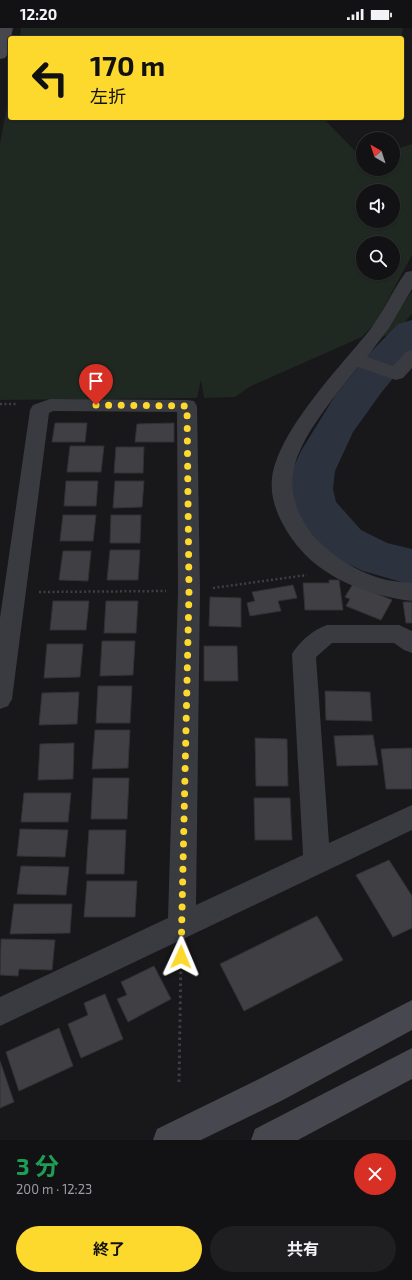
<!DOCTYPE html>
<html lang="ja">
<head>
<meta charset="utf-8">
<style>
  body { margin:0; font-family:"Exo 2","Noto Sans JP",sans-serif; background:#1f1f22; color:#f1f3f6; height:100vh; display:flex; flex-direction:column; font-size:15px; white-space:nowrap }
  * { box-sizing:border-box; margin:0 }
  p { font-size:13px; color:#9c9da0 }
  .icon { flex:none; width:22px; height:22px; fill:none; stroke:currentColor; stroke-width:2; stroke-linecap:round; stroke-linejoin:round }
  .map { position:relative; height:1112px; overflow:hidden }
  .drawer { display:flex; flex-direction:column; background:#121114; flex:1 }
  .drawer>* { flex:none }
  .guide { position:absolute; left:8px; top:8px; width:396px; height:84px; border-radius:4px; box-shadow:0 1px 3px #0004,0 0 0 1px #313134; background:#fcd92c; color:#111; overflow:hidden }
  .needle { width:26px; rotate:321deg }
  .tools { position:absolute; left:356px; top:104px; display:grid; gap:8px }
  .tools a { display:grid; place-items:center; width:44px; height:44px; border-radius:50%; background:#121114; box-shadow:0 1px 3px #0004,0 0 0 1px #313134; font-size:20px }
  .pin { position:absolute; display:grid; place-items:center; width:34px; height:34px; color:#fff; margin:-41px -17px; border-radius:50% 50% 50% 0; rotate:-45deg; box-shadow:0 0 4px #0007 }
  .pin .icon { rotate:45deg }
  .me { position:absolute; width:44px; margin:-22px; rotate:1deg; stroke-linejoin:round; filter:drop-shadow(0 0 3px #0008) }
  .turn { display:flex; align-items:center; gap:14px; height:84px; padding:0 16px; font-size:18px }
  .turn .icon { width:52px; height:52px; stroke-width:2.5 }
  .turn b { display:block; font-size:28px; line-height:34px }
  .round { display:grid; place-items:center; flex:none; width:42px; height:42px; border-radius:21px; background:#1f1f22 }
  .summary { display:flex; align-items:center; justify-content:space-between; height:68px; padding:0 16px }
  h1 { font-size:24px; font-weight:700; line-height:30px; color:#1e9e55 }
  .button { display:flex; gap:8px; margin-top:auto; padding:8px 16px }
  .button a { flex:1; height:46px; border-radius:24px; background:#fcd92c; color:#111; font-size:16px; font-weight:700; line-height:46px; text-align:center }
  .button a+a { background:#1f1f22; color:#f1f3f6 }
  .status { display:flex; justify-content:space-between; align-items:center; height:28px; padding:0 20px; background:#121114; direction:ltr }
  .status svg { height:11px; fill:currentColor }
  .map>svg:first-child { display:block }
  .green { fill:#1f2821; fill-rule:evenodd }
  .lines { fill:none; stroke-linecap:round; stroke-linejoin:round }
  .river { fill:#2c333f; fill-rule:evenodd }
  .building { fill:#3f3f44; stroke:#323136 }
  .path-far1 { stroke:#3e3f46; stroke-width:2.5; stroke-dasharray:2 2.5; stroke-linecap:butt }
  .path { stroke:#3e3f46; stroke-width:3; stroke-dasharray:2.5 3.5; stroke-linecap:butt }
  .street { fill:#3a3a41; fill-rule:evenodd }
  .secondary { fill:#46474f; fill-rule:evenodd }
  .route { stroke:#fcd92c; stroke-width:7; stroke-dasharray:0 12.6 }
</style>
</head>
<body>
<div class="status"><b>12:20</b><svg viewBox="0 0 49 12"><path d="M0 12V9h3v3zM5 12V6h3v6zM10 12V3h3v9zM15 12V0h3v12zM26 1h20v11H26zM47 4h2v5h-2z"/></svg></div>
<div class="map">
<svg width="412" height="1112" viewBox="0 0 412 1112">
  <rect width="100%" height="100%" fill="#18171a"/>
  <path class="green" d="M21 0H403L401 10H20Z
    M10 62V90H329L326 93 363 131V141H373L381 149 393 141V122L412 116V227L376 294 362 309 251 358 235 369 204 370 201 352 197 370 0 372V115ZM363 163H393V193H363ZM363 215H393V245H363Z
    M412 263V286L396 304 382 309Z"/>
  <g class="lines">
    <path class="river" d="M412 292V327L381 365 353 404 335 443 333 461 336 474 361 502 387 515 412 521V557L363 543 331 528 303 495 291 473 289 461 292 443 301 423 335 368 369 326 398 296Z"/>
  </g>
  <path class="building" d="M55 395H87L85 414H52Z
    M174 395V414H135L137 396Z
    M70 418H104L101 444H67Z
    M116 419H144L143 445H114Z
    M66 453H98L96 478H64Z
    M115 453H144L142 479 113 480Z
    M63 487H96L93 513H60Z
    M111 487H141L140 515H110Z
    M110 522H140L138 552H107Z
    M63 523H91L88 553 59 552Z
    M329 552H339L343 582H305L303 555H329Z
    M353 556 392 572 381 592 346 578 350 571 345 569Z
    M293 557 297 570 278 573 281 583 250 588 247 575 255 573 252 564Z
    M210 569 241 570V599L209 598Z
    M53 573H89L86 602H50Z
    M106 573H138L136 605H104Z
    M403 574H412V595H406Z
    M102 613H135L133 647 100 648Z
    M47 616H83L80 649 44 650Z
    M204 618H237L238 653H204Z
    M98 658H132L130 695H96Z
    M325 663 370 664 372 693 326 692Z
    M79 664 77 696 39 697 42 665Z
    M95 702H130L128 740 92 741Z
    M373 707 378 737 337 738 334 708Z
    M255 710 287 711 288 758H256Z
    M74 715 73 751 38 752 40 716Z
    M412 720V761H386L381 721Z
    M93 750H129L127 791H91Z
    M24 765H71L68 794H21Z
    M254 770H290L292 812H255Z
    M20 801 68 802 65 829 17 828Z
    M89 802H126L124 846H86Z
    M389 832 412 868V900L393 909 356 847Z
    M21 838 69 839 66 867 17 866Z
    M87 853H137L135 889H84Z
    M14 876H72L70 905 10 906Z
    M317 888 343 932 244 983 220 936Z
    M1 911 55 912 52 942 19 941 18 948 0 947Z
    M154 938 171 971 128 994 117 971 127 967 121 954Z
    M105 966 123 1011 81 1030 68 996 88 987 84 975Z
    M59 1000 73 1038 19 1063 6 1024Z
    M0 1033 14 1074 0 1080Z"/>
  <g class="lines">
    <path class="path-far1" d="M0 376H18
      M213 560 307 547
      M39 564 166 563"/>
    <path class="path" d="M179 1054 181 927"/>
    <path class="street" d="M412 243V261L389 300 367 329 393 338 406 324 412 322V340L403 350 396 352 358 339C337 366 305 402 295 436 280 490 332 535 379 550 390 553 401 554 412 555V573C372 568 328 553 301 522 285 504 269 476 272 451 277 404 340 339 369 303 383 285 392 263 406 244Z
      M50 371 187 372 194 373 197 378 200 563 196 877 303 827 292 626C299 614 314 601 327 597H399L412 603V625L404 622 394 615H332L316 629 329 815 412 777V802L0 998V969L168 890 178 563 177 384 53 383 49 385 12 671 8 678 0 681V590L30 382 33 377Z"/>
    <path class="secondary" d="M0 0H13L7 27 5 30 0 31Z
      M412 972V1002L283 1072 201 1112H153L157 1101 261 1050Z
      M412 1020V1051L298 1112H251L255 1101Z"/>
  </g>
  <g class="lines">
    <path class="route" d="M96 377 187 378 189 563 181 929"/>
  </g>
</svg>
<div class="tools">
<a><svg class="needle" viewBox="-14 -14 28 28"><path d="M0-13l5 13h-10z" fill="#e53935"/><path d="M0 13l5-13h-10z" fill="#9c9da0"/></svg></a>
<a><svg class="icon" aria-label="sound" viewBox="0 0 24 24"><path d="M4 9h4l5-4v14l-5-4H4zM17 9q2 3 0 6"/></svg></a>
<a><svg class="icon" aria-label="search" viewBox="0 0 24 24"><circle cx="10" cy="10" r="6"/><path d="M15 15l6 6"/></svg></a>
</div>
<div class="pin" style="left:96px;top:377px;background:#d93025"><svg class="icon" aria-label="arrive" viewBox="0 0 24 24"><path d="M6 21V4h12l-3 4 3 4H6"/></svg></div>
<svg class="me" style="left:181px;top:929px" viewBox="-20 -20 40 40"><path d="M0-17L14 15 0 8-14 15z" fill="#fcd92c" stroke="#fff" stroke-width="4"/></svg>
<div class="guide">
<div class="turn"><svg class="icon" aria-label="left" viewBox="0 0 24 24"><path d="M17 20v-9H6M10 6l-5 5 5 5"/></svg><div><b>170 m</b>左折</div></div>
</div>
</div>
<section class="drawer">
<div class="summary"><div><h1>3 分</h1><p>200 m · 12:23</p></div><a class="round" style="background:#d93025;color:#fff"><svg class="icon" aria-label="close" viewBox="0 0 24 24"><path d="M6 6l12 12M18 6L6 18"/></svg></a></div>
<div class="button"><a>終了</a><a>共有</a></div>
</section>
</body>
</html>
